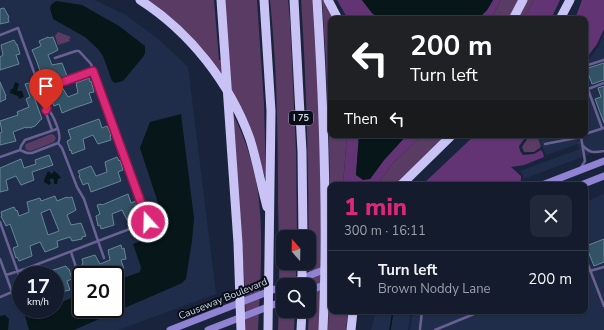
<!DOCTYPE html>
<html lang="en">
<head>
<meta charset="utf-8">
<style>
  body { margin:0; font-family:"Nunito Sans",sans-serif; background:#202839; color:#f1f3f6; height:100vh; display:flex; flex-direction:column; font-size:15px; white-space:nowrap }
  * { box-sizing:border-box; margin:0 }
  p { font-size:13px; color:#9da1aa }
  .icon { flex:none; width:22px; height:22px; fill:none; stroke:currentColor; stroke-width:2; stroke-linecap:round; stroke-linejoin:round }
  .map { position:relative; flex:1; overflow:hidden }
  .drawer { position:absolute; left:328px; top:182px; width:260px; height:132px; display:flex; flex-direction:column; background:#131b2d; border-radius:8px; box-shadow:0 1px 3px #0004,0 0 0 1px #323949 }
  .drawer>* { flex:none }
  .top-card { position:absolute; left:328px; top:16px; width:260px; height:122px; border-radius:8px; box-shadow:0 1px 3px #0004,0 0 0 1px #323949; background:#202124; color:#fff; overflow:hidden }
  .needle { width:26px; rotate:340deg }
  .controls { position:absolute; left:276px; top:230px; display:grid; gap:8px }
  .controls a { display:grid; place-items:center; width:40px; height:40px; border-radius:8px; background:#131b2d; box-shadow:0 1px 3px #0004,0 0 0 1px #323949; font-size:20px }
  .speed { position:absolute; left:12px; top:266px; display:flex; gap:8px; font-size:20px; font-weight:700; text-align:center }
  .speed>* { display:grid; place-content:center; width:52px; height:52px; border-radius:50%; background:#131b2d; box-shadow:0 1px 3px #0004,0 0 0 1px #323949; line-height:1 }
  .speed small { font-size:10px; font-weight:400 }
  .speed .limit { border:2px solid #111; border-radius:6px; background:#fff; color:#111 }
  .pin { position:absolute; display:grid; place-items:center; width:34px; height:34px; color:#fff; margin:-41px -17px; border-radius:50% 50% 50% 0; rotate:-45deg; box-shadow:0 0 4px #0007 }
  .pin .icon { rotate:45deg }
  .me { position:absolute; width:44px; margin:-22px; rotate:340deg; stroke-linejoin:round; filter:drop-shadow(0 0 3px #0008) }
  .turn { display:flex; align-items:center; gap:14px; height:84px; padding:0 16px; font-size:18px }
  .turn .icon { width:52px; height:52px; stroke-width:2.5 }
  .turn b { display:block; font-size:28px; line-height:34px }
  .then { display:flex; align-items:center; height:38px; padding:0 16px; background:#0003; gap:8px; font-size:15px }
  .round { display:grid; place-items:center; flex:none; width:42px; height:42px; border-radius:8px; background:#202839 }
  .headline { display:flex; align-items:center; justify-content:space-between; height:68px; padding:0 16px }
  h1 { font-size:24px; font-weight:800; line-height:30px; color:#db2777 }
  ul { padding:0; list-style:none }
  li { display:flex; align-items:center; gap:12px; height:56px; padding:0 16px; border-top:1px solid #323949 }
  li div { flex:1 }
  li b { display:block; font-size:15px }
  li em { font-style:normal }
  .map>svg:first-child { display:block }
  .built { fill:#202d4a; fill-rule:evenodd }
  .green { fill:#593b64 }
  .forest { fill:#633474 }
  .water { fill:#061619 }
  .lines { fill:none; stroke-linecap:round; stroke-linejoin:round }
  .stream { stroke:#061619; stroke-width:1.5 }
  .building { fill:#345265; stroke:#668599; fill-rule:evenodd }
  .lane { stroke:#696194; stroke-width:2.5 }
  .secondary { stroke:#9083d4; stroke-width:7 }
  .highway { stroke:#c9c3f5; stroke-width:9 }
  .route-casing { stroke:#8e194d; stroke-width:10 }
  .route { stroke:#db2777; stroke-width:7 }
  .labels { text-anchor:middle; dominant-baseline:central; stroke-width:4; stroke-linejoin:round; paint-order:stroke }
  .shield { fill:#090e18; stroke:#949ba9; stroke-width:1 }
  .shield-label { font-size:9px; font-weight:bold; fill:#cfd7e7 }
  .street-label { font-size:10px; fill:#cfd7e7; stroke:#090e18 }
</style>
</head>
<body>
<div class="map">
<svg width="604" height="330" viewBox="0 0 604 330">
  <rect width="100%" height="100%" fill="#19243c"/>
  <path class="built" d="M0 0H94L124 14 156 37 188 67 216 294 118 330H0ZM21 275H55V309H21ZM81 275H115V309H81Z
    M604 34V149L523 179V175L520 171 580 149 578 144 546 155 538 138 547 135H585V65L599 46Z
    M604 193V330H410L413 311H585V203Z
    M376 311H411L408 330H371Z"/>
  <path class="green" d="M147 0H214L219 60H229L225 0H257L264 104 266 179 232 92Z
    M270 0H288L290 20 296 151 297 237H283V263H296V285H283V311H295L294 330H278C280 288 279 245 278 203 278 135 277 67 270 0Z
    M301 0H314L321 155 320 330H308L309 311C309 208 308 104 301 0Z
    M322 0H325L334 19H331V135H347L343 185H331V311H348L346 330H328C332 220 330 110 322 0Z
    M501 0H519L509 19H491Z
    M526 0H534L523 19H516Z
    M58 32 71 37 69 39 70 41 58 45 55 36Z
    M233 114C245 138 254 165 258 192 264 237 260 285 258 330H246L245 291Z
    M51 134 54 135 56 138 54 142 31 151 26 150 25 146 26 144Z
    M422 135H446L395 185H377L391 165Z
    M530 135H547L538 138 541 147 534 152H524L522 147Z"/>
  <path class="forest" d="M337 0H362L372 13 380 19H348Z
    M493 0H501L491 19H478L487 10Z
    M534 0H560L551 19H523Z
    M582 0H604V29L597 44 585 60V19H575Z
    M347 135H359L356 175 370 179 384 160 407 135H422L391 165 377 185H343Z
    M475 135H527L519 146 520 151 523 155 534 154 541 150 543 153 544 157 524 165 511 167 521 176V180L517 185H422Z"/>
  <path class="water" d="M362 0H493L487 10 478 19H380L372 13Z
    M56 1 82 5 119 26 145 46V53L143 57 123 81 115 83 112 81 103 56 98 49 85 37 53 19 50 8 51 5Z
    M15 82 19 84 17 91H22L24 97 19 99 18 96 10 93 11 89H13Z
    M181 114 194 218 192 241 186 279 182 283 74 330H29L25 316 43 309H55V305L81 294V309H115V281L140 272 141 267 133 244 164 232 166 227 140 148 150 122Z
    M359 135H407L384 160 370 179 363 180 356 175Z
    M48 171 52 174 54 171 58 174 61 178 58 179 57 184H54V180L52 178 49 180 51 183 49 185 44 182V180Z
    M5 315 9 319 8 330H0V316Z"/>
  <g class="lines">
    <path class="stream" d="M390 330 393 311"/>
  </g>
  <path class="building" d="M4 8 9 17 8 18 9 22 0 24V9Z
    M48 37 49 38 53 37 58 50 48 55 52 65 62 63 67 76 63 77 64 78 54 81 52 77 43 80 37 62 32 50 41 46 39 41Z
    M14 40 16 44H17L20 54 16 55 19 64 0 70V57L3 55 1 45Z
    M604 63V80L592 84 587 70 588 68Z
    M89 78 90 82 91 81 94 92 89 93 92 102 74 108 62 113 59 104 54 106 50 97 51 96 50 92 62 87 68 97 78 93 76 83Z
    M0 82 6 96H5L6 99 0 102Z
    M29 83 42 119 39 121V122L35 126 30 128V127L26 128V127L13 132 16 141 0 145V133L2 132 0 121 18 115 17 112 29 107 26 99 30 97 25 84Z
    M604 86V123L595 99 601 97 598 88Z
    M99 119 102 128 107 126 111 135 110 136 111 140 98 144 93 135 83 139 85 149 72 154 71 150 70 151 67 141 71 139 68 130Z
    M49 155 53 165 32 172 34 180 21 185 16 176 6 180 8 190 0 192V168L21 159 24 168 36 164 35 160Z
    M117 157 119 161 120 160 123 170 118 172 121 181 91 192 88 183 83 185 79 176 80 175 78 171 91 166 96 176 107 172 105 162Z
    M128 194 131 203 136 201 140 210 139 211 140 215 127 220 122 210 112 214 114 225 101 229 100 225 98 226 96 216 100 214 97 205 101 204 102 205Z
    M55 196 57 201 67 197 68 198 72 197 76 210 67 215 71 225 81 223 86 236 82 237V239L72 241 70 237 57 241 58 247 45 252 40 242 30 246 32 256 19 261 17 257 16 258 13 248 18 246 10 224 6 226 1 216H2L1 212 14 207 16 211 17 210 19 216 29 212 27 202 40 198 41 201ZM50 209 59 231 48 235 41 213Z
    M604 239V262L594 266 586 246Z
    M121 245 122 249 124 248 126 259 121 260 124 269 106 275H92L91 272 86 273 82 264 83 263 82 259 95 255 100 264 110 260 108 250Z
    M66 266 68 269H69L72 279 67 281 70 290 55 293V275L53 270Z"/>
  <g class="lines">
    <path class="lane" d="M0 35 18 28 47 108C53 114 63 136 58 143
      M55 58 76 51H79L91 64 148 222 98 241 84 199 77 187 62 148 58 143
      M585 68V66L604 60
      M585 81 602 128
      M588 89 604 83
      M40 91 93 71
      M47 108 46 113 52 130
      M585 134 604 128
      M545 144 581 137 584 135
      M583 146C590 153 594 153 604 151
      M20 150 21 146 25 140 57 129
      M20 150 27 153H32L58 143
      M0 157 20 150
      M580 169 585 161 581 137
      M0 222 21 281
      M71 252 80 279
      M585 257 604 306
      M0 259 15 300
      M590 271 604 267
      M6 275 25 269 98 241 104 258
      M0 297 12 292
      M420 329 422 311
      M435 330 474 314"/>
    <path class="secondary" d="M542 185 604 161
      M581 185 604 176
      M285 285 331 267
      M309 291 331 282
      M170 330 283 286
      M208 330 283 301"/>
    <path class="highway" d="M140 0C190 32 230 83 250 139 257 161 261 185 267 207
      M221 0 238 243 241 330
      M264 0 271 111 268 330
      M294 0 302 152 303 237
      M317 0C324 110 328 220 323 330
      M328 0 338 19
      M513 19 523 0
      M560 19 570 0
      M401 185 452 135
      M302 285V263
      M301 330 302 311
      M351 330 353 311"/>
  </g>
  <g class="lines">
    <defs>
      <path id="route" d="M46 110 47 108 40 90 93 71 148 222"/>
    </defs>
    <use href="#route" class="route-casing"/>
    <use href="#route" class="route"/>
  </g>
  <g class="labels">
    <rect class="shield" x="289" y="111" width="24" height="14" rx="3"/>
    <g class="shield-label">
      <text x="301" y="118">I 75</text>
    </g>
    <g class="street-label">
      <text transform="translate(223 299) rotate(-22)">Causeway Boulevard</text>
    </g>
  </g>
</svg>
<div class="controls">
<a><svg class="needle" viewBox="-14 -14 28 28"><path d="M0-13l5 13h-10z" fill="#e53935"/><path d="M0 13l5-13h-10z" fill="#9da1aa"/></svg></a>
<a><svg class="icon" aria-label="search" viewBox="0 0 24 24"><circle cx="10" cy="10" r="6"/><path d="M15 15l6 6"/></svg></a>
</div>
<div class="speed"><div>17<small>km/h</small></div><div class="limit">20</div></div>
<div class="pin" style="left:46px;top:110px;background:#d93025"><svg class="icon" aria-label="arrive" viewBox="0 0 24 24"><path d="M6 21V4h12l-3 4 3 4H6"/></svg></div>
<svg class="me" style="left:148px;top:222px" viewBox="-20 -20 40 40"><circle r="17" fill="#db2777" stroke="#fff" stroke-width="3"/><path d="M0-11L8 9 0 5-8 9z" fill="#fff"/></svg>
<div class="top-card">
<div class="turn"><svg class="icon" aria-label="left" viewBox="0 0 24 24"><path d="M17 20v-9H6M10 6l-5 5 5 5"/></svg><div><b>200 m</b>Turn left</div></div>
<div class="then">Then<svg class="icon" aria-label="left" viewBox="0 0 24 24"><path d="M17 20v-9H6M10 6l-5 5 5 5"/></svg></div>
</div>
<section class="drawer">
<div class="headline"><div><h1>1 min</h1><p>300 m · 16:11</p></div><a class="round"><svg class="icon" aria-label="close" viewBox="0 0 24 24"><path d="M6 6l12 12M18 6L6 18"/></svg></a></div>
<ul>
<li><svg class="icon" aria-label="left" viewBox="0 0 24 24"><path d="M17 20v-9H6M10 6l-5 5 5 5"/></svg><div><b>Turn left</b><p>Brown Noddy Lane</p></div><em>200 m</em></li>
</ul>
</section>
</div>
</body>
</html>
